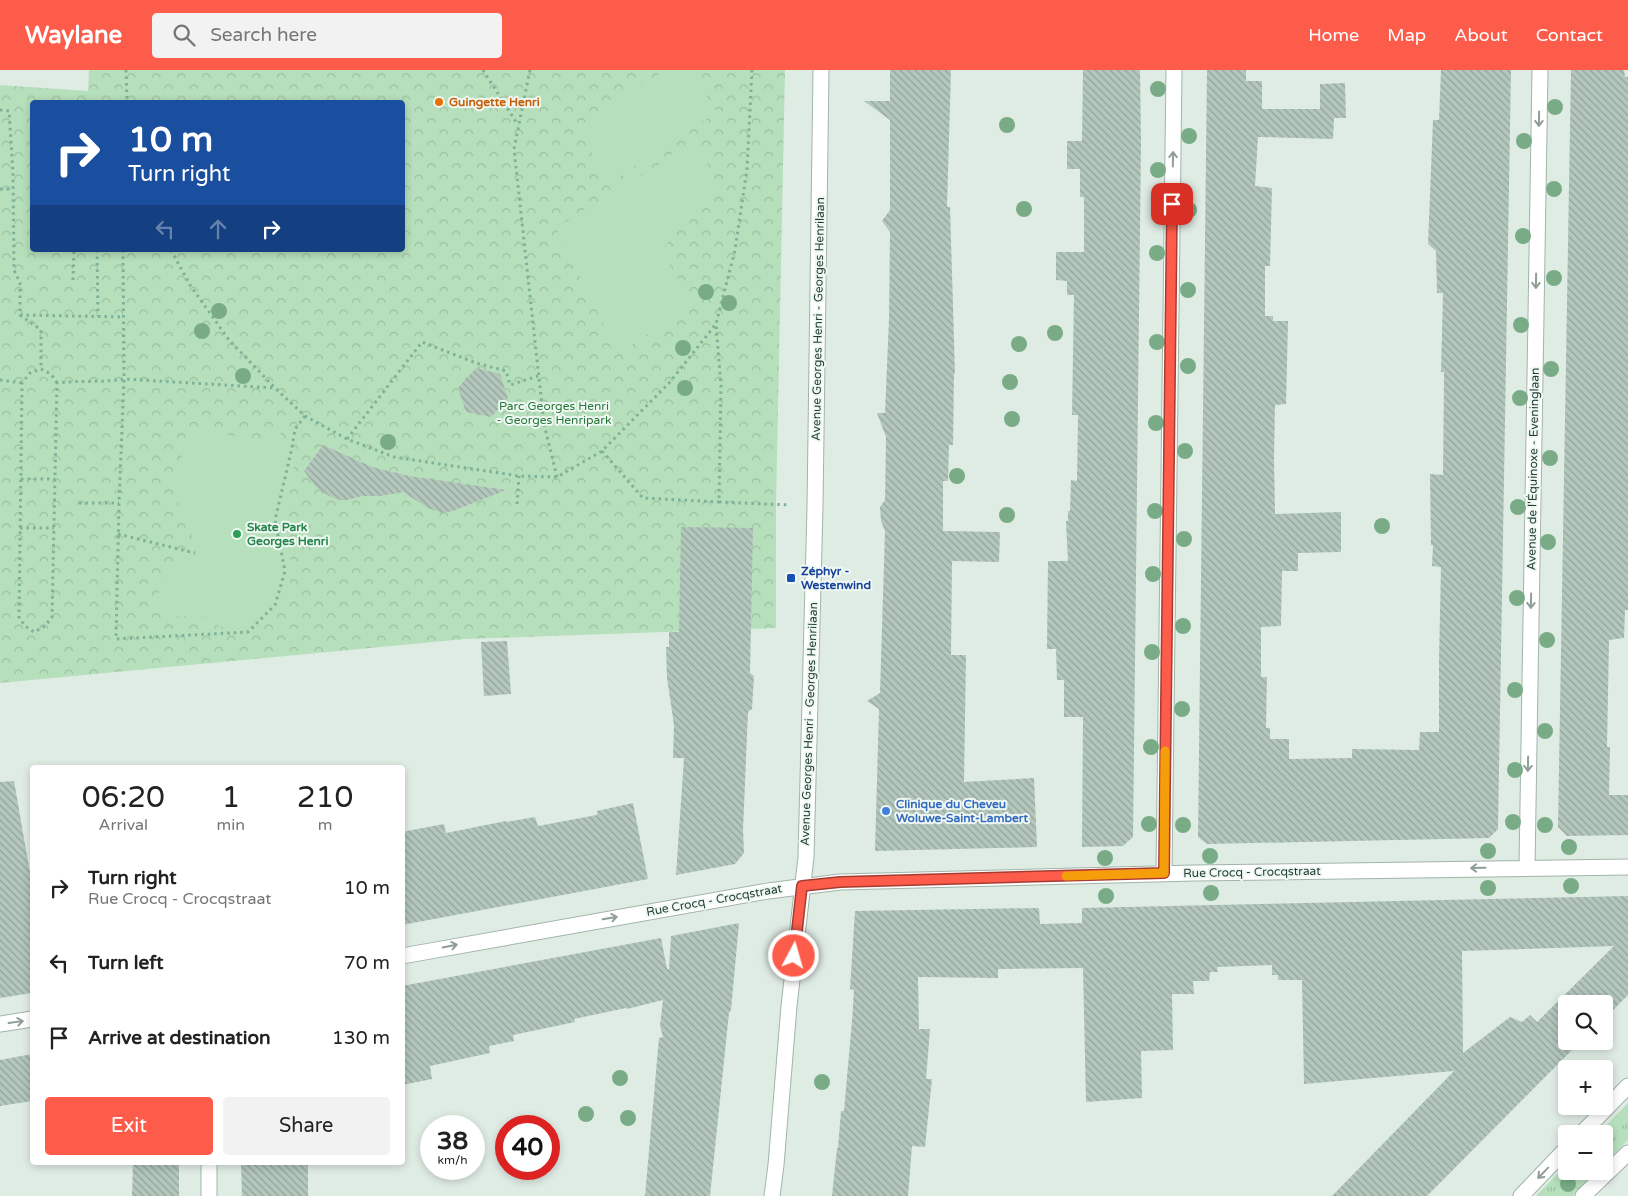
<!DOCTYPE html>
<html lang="en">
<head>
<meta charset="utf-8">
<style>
  body { margin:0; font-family:"Varela Round",sans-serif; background:#f2f2f2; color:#222; height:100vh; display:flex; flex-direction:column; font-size:19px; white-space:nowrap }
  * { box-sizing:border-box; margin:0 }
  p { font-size:16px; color:#767676 }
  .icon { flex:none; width:28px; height:28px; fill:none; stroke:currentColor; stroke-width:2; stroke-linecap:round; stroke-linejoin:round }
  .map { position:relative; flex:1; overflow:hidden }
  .side { position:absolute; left:30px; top:695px; width:375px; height:400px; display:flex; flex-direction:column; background:#fff; border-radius:5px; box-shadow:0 2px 8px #0003 }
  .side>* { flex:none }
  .banner { position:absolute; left:30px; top:30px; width:375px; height:152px; border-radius:5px; box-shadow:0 2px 8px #0003; background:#1a4fa0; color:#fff; overflow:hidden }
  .controls { position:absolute; left:1558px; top:925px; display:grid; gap:10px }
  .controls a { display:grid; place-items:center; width:55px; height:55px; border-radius:5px; background:#fff; box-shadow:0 2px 8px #0003; font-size:25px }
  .speed { position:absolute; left:420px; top:1045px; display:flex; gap:10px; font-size:25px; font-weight:700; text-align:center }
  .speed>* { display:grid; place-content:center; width:65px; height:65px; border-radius:50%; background:#fff; box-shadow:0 2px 8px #0003; line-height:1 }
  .speed small { font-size:12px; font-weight:400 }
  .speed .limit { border:8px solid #d22; background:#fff; color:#111 }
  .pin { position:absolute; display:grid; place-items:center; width:42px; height:42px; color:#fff; margin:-21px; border-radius:10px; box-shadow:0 2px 8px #0006 }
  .me { position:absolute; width:55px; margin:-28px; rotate:6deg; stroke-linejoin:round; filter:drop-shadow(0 0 4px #0008) }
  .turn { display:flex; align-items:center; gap:18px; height:105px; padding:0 15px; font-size:22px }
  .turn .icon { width:65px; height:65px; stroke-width:2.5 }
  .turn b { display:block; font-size:35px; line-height:42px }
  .lanes { display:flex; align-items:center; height:48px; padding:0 15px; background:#0003; justify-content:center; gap:25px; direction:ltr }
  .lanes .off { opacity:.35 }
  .eta { display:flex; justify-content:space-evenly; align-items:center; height:85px; text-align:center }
  .eta b { font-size:30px; font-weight:600; line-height:35px }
  .primary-button { display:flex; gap:10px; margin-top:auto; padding:10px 15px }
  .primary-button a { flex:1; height:58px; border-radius:5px; background:#fe5c4b; color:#fff; font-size:20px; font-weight:600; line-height:58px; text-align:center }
  .primary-button a+a { background:#f2f2f2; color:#222 }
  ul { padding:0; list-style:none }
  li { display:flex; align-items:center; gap:15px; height:75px; padding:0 15px }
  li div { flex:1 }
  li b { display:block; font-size:19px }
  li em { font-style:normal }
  header { display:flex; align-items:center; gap:30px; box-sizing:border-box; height:70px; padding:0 25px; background:#fe5c4b; color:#fff }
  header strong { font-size:24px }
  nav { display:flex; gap:28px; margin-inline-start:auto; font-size:18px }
  .search { width:350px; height:45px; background:#f2f2f2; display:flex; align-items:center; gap:12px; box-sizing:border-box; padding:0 18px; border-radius:5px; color:#767676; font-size:19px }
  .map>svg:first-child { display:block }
  .grass { fill:url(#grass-tufts) }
  .park { fill:url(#park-crowns); fill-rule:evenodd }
  .garden { fill:#b6dfbb }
  .building { fill:url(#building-back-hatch); fill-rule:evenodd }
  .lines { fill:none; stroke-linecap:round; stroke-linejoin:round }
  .minor-casing { stroke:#a2b4aa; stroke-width:17 }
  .tertiary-casing { stroke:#a2b4aa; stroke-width:17 }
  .path { stroke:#7db299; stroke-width:3; stroke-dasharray:2.5 4; stroke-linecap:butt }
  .minor { stroke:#fff; stroke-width:15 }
  .tertiary { stroke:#fff; stroke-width:15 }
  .tree { fill:#79ac86 }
  .oneway { stroke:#8f9e98 }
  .route-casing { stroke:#a53c31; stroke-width:12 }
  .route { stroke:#fe5c4b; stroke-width:9 }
  .slow { stroke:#f59e0b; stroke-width:9 }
  .food-dot { fill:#e8710a; stroke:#f0f8f3; stroke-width:2 }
  .leisure-dot { fill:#2e9e5b; stroke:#f0f8f3; stroke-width:2 }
  .transit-dot { fill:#1a4fb4; stroke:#f0f8f3; stroke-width:2 }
  .shop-dot { fill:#3f7fe0; stroke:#f0f8f3; stroke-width:2 }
  .labels { text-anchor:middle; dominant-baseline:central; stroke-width:4; stroke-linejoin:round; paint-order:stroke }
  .food-label { font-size:12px; font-weight:bold; fill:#c56008; stroke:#f0f8f3; text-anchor:start }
  .street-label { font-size:12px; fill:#1f3d30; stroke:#f0f8f3 }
  .park-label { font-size:12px; fill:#257839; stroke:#f0f8f3 }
  .leisure-label { font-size:12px; font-weight:bold; fill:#27864d; stroke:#f0f8f3; text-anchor:start }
  .transit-label { font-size:12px; font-weight:bold; fill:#164399; stroke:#f0f8f3; text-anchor:start }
  .shop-label { font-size:12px; font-weight:bold; fill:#366cbe; stroke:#f0f8f3; text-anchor:start }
</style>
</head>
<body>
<header>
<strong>Waylane</strong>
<div class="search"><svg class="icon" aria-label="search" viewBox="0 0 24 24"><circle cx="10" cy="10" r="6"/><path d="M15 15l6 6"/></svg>Search here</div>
<nav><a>Home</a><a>Map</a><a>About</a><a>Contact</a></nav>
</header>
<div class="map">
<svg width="1628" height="1126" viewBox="0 0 1628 1126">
  <defs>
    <pattern id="grass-tufts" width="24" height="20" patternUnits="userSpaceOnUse" patternTransform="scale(1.25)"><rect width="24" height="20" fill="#b6dfbb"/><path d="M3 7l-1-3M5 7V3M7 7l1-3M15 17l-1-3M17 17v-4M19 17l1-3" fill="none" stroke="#9cc0a1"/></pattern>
    <pattern id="park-crowns" width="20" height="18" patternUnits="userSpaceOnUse" patternTransform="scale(1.25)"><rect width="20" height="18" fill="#b6dfbb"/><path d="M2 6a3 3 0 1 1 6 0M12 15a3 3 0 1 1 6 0" fill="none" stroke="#9cc0a1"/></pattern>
    <pattern id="building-back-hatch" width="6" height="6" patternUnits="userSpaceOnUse" patternTransform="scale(1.25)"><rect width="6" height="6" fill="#b4c7bd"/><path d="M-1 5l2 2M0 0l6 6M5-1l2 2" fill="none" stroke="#92a39a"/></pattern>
  </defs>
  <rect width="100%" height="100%" fill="#dfece4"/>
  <path class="grass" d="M1628 1033V1070L1604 1095V1064H1598Z
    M1566 1095V1101H1597L1573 1126H1536Z"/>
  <path class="park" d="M89 0H785L776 434V558L465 569 0 613V15L88 21ZM32 32H402V180H32Z"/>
  <path class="garden" d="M665 0H689L717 42 611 112 576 58Z
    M680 77 704 79 714 122 661 180 693 235 618 284 556 158 625 114 654 99Z
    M203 362 258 369 280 363 292 378 296 386 289 415 290 428 283 455 284 468 291 491 290 518 265 554 248 562H237L217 555 201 546H179L170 547 163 544 157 539V529L160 519 178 493 195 482 191 459 180 445 176 418V406L184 379 193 366Z"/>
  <path class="building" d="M890 0H951L947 137H950L955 303H954L953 375H949L948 411H943V461L1000 462 999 492 952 491 951 585H966L964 712 1034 708 1037 777 875 781 879 639 867 631 880 623 885 461 881 451 880 437 885 430 886 367 877 343H885L889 249 890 162 882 151 890 140V50L864 31H890Z
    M1083 0H1140L1141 72 1133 767 1123 776 1082 777 1083 647H1064V610H1057L1056 579H1047L1048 491H1068L1066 451H1068V441H1070L1071 410 1077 411 1078 345H1072L1074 225H1067V211L1056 210V182H1084V127H1080V99H1067V71H1082Z
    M1207 0H1246V11H1262V39H1320V14L1345 13 1346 48H1334L1333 69 1258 67 1255 116 1272 118 1270 196H1265V246H1273V251H1288L1286 334 1275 335 1274 388 1275 444 1341 442V482L1298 483V501H1282L1281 556 1261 557V607H1267L1266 658H1270V669H1289V689L1352 688V679L1419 680 1420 662H1439V591L1441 497 1432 496 1433 475H1431L1430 404 1443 405 1444 302H1441L1443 223H1437L1436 181 1428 174 1433 50H1439L1441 0H1511L1498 759 1489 768 1207 774 1198 767Z
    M1571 0H1624L1625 7H1628V540H1625L1624 568 1609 570 1607 677H1610L1609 725H1628V765L1567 766 1558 757Z
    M476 298 500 304 508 329 491 347 466 342 458 318Z
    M323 375 372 397 409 406 506 420 453 441 442 443 428 438 403 422 380 426H362L347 430H340L329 426 317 418 304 401Z
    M681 457 753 458 750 603 754 606 752 639 748 642 743 760 744 783 735 794 676 805 684 688H673L674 655 667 608 666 577H669V562H679Z
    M507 571 511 624 484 626 481 572Z
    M14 711 32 814V923L0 928V712Z
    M633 733 648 809 402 855V762L444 754 446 763 506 751V752L535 747 538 756 597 745V741Z
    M1628 826V925L1604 949V934H1566V971H1581L1427 1126H1332L1454 1001 1304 1014 1302 910H1278V905H1272V895L1217 897 1218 902H1210L1209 911H1193L1194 924H1172L1173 980 1141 981 1142 1028 1086 1032 1083 898 998 899V908L918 907 919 959H930L926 1009H932L925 1077 912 1076 908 1126H832L837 1078H838L841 1041H844L852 951 854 920 850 919 855 841 1039 838 1040 854 1082 853V838ZM1614 876 1537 952 1530 945 1522 952 1510 947 1463 983 1462 881Z
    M739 853 731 940 729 943 710 1126H645L659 968 663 967 660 956 663 930 627 939 626 938 574 949 575 952 513 965 514 971 489 976 490 983 430 996 432 1009 402 1015V916L661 868 667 899H669L671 866Z
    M32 984V1031L0 1036V990Z
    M133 1092H179V1126H132Z
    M241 1092H308V1126H242Z"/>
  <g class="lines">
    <defs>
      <path id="minor" d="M1527 797 1540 0
        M1164 803 1174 0
        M402 886 768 821 840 812 1194 803 1628 797
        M0 954 32 949
        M209 1092V1126"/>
      <path id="tertiary" d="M1581 1064 1628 1016
        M772 1126 776 1095 789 936 806 787 815 436 821 0
        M1521 1126 1566 1079
        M1583 1126 1628 1083"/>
    </defs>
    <use href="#minor" class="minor-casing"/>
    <use href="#tertiary" class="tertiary-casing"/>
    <path class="path" d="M126 0 127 32
      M483 0 518 55
      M530 0 514 79 544 354 557 407
      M752 0 747 99 735 180 716 254 721 316 719 432 790 435
      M0 40 9 41 13 102 14 200 20 213V245L41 260V299
      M0 119H12
      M97 180 98 246
      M123 180 124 309 119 433 116 569 248 562 275 535 285 501 275 450 292 378 295 359 305 346
      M171 180 190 215 229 270 275 318 305 346 347 369 394 387 519 406 557 407 602 381 670 312 716 254
      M73 210 74 180
      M20 245 124 247
      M0 310 22 313
      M57 313 51 304 41 299 30 303 22 313 19 547 25 556 34 562 45 556 52 547 57 313C79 310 102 313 124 309L275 318
      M347 369 422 272 476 293 506 301 510 315 538 306
      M602 381 643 428 719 432
      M21 409H55
      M79 433H119
      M517 434 519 406
      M20 458H54
      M118 464 195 483"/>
    <use href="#minor" class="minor"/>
    <use href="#tertiary" class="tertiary"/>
  </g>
  <g class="tree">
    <circle cx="1158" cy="19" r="8"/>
    <circle cx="1555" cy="37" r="8"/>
    <circle cx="1007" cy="55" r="8"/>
    <circle cx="1189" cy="66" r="8"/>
    <circle cx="1524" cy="71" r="8"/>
    <circle cx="1158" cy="100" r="8"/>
    <circle cx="1554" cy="119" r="8"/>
    <circle cx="1024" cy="139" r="8"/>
    <circle cx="1189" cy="140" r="8"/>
    <circle cx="1523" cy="166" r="8"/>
    <circle cx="1157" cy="183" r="8"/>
    <circle cx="1554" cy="208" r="8"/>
    <circle cx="1188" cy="220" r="8"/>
    <circle cx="706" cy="222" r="8"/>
    <circle cx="729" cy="233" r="8"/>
    <circle cx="219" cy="241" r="8"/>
    <circle cx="1521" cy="255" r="8"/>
    <circle cx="202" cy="261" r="8"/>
    <circle cx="1055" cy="263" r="8"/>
    <circle cx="1157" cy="272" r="8"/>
    <circle cx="1019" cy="274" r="8"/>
    <circle cx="683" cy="278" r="8"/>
    <circle cx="1188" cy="296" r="8"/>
    <circle cx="1551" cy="299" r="8"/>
    <circle cx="243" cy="306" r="8"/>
    <circle cx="1010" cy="312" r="8"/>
    <circle cx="685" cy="318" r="8"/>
    <circle cx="1520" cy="328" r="8"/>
    <circle cx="1012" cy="349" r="8"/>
    <circle cx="1156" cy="353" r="8"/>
    <circle cx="388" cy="372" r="8"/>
    <circle cx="1185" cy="381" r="8"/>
    <circle cx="1550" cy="388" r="8"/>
    <circle cx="957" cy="406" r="8"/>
    <circle cx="1518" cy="437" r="8"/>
    <circle cx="1155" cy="441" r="8"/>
    <circle cx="1007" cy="445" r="8"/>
    <circle cx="1382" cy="456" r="8"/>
    <circle cx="1184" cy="469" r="8"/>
    <circle cx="1548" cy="472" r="8"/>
    <circle cx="1153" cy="504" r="8"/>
    <circle cx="1517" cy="528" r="8"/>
    <circle cx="1183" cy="556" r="8"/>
    <circle cx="1547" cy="570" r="8"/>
    <circle cx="1152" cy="582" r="8"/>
    <circle cx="1515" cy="620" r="8"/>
    <circle cx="1182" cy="639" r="8"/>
    <circle cx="1545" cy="661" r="8"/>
    <circle cx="1151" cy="677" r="8"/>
    <circle cx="1515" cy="700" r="8"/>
    <circle cx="1513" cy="752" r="8"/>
    <circle cx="1149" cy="754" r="8"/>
    <circle cx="1183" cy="755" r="8"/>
    <circle cx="1545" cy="755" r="8"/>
    <circle cx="1569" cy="777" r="8"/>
    <circle cx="1488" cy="781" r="8"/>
    <circle cx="1210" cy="786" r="8"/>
    <circle cx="1105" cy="788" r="8"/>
    <circle cx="1571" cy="816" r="8"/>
    <circle cx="1488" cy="818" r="8"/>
    <circle cx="1211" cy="823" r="8"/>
    <circle cx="1106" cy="826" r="8"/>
    <circle cx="620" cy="1008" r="8"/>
    <circle cx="822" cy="1012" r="8"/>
    <circle cx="586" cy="1044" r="8"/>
    <circle cx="628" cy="1048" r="8"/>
    <circle cx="1568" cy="1114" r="8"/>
  </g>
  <defs><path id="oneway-shaft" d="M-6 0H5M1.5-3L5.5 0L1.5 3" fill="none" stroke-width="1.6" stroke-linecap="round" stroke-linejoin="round" transform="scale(1.25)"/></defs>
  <g class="oneway">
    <use href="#oneway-shaft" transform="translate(1539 49) rotate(91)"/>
    <use href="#oneway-shaft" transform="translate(1173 89) rotate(-89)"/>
    <use href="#oneway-shaft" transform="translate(1536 211) rotate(91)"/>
    <use href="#oneway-shaft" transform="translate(1531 531) rotate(91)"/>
    <use href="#oneway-shaft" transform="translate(1528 694) rotate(91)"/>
    <use href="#oneway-shaft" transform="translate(1478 798) rotate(179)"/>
    <use href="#oneway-shaft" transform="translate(610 848) rotate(-10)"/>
    <use href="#oneway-shaft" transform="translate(450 876) rotate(-11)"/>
    <use href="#oneway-shaft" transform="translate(16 952) rotate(-8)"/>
    <use href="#oneway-shaft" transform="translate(1543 1103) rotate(134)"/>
  </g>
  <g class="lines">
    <defs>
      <path id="route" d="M794 886 802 816 840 812 1164 803 1172 134"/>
    </defs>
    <use href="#route" class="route-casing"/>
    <use href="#route" class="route"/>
    <path class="slow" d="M1066 806 1164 803 1165 681"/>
  </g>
  <circle class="food-dot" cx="439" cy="32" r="5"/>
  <circle class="leisure-dot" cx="237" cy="464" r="5"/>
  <rect class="transit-dot" x="786" y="503" width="10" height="10" rx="2.5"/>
  <circle class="shop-dot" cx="886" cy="741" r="5"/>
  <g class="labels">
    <g class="food-label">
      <text x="449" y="32">Guingette Henri</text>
    </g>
    <g class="street-label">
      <text transform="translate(818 249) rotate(-89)">Avenue Georges Henri - Georges Henrilaan</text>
      <text transform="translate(1533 399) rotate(-89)">Avenue de l'Équinoxe - Eveninglaan</text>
      <text transform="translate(809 654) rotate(-88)">Avenue Georges Henri - Georges Henrilaan</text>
      <text transform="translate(1252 802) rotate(-1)">Rue Crocq - Crocqstraat</text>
      <text transform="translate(714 830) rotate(-10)">Rue Crocq - Crocqstraat</text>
    </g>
    <g class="park-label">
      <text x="554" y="336">Parc Georges Henri<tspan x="554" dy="14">- Georges Henripark</tspan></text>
    </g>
    <g class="leisure-label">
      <text x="247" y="457">Skate Park<tspan x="247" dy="14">Georges Henri</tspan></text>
    </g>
    <g class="transit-label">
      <text x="801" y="501">Zéphyr -<tspan x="801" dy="14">Westenwind</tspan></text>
    </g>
    <g class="shop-label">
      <text x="896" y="734">Clinique du Cheveu<tspan x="896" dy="14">Woluwe-Saint-Lambert</tspan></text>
    </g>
  </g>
</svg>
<div class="controls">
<a><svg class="icon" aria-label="search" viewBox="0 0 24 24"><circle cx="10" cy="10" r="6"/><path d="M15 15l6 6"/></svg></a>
<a>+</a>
<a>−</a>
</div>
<div class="speed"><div>38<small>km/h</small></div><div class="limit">40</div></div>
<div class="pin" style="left:1172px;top:134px;background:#d93025"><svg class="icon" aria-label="arrive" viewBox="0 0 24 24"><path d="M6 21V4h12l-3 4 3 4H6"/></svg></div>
<svg class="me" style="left:794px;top:886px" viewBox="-20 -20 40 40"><circle r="17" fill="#fe5c4b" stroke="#fff" stroke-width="3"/><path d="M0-11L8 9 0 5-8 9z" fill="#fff"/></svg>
<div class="banner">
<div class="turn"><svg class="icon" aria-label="right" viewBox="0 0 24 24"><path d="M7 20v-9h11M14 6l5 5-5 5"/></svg><div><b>10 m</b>Turn right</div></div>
<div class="lanes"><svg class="icon off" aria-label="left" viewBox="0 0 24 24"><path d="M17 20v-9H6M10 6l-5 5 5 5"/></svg><svg class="icon off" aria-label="ahead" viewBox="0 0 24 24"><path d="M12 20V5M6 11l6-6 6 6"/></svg><svg class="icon" aria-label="right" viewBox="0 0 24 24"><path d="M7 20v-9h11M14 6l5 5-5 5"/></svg></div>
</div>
<section class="side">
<div class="eta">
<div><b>06:20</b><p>Arrival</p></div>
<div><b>1</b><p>min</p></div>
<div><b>210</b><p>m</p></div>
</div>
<ul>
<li><svg class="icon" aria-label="right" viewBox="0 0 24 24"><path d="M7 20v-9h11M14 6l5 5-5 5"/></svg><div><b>Turn right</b><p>Rue Crocq - Crocqstraat</p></div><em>10 m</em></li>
<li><svg class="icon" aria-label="left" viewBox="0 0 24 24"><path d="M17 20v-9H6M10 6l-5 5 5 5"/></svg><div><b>Turn left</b></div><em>70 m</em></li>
<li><svg class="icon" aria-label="arrive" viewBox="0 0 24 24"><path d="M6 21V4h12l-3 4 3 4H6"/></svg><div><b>Arrive at destination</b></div><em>130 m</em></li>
</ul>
<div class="primary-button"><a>Exit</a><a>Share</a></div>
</section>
</div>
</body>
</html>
